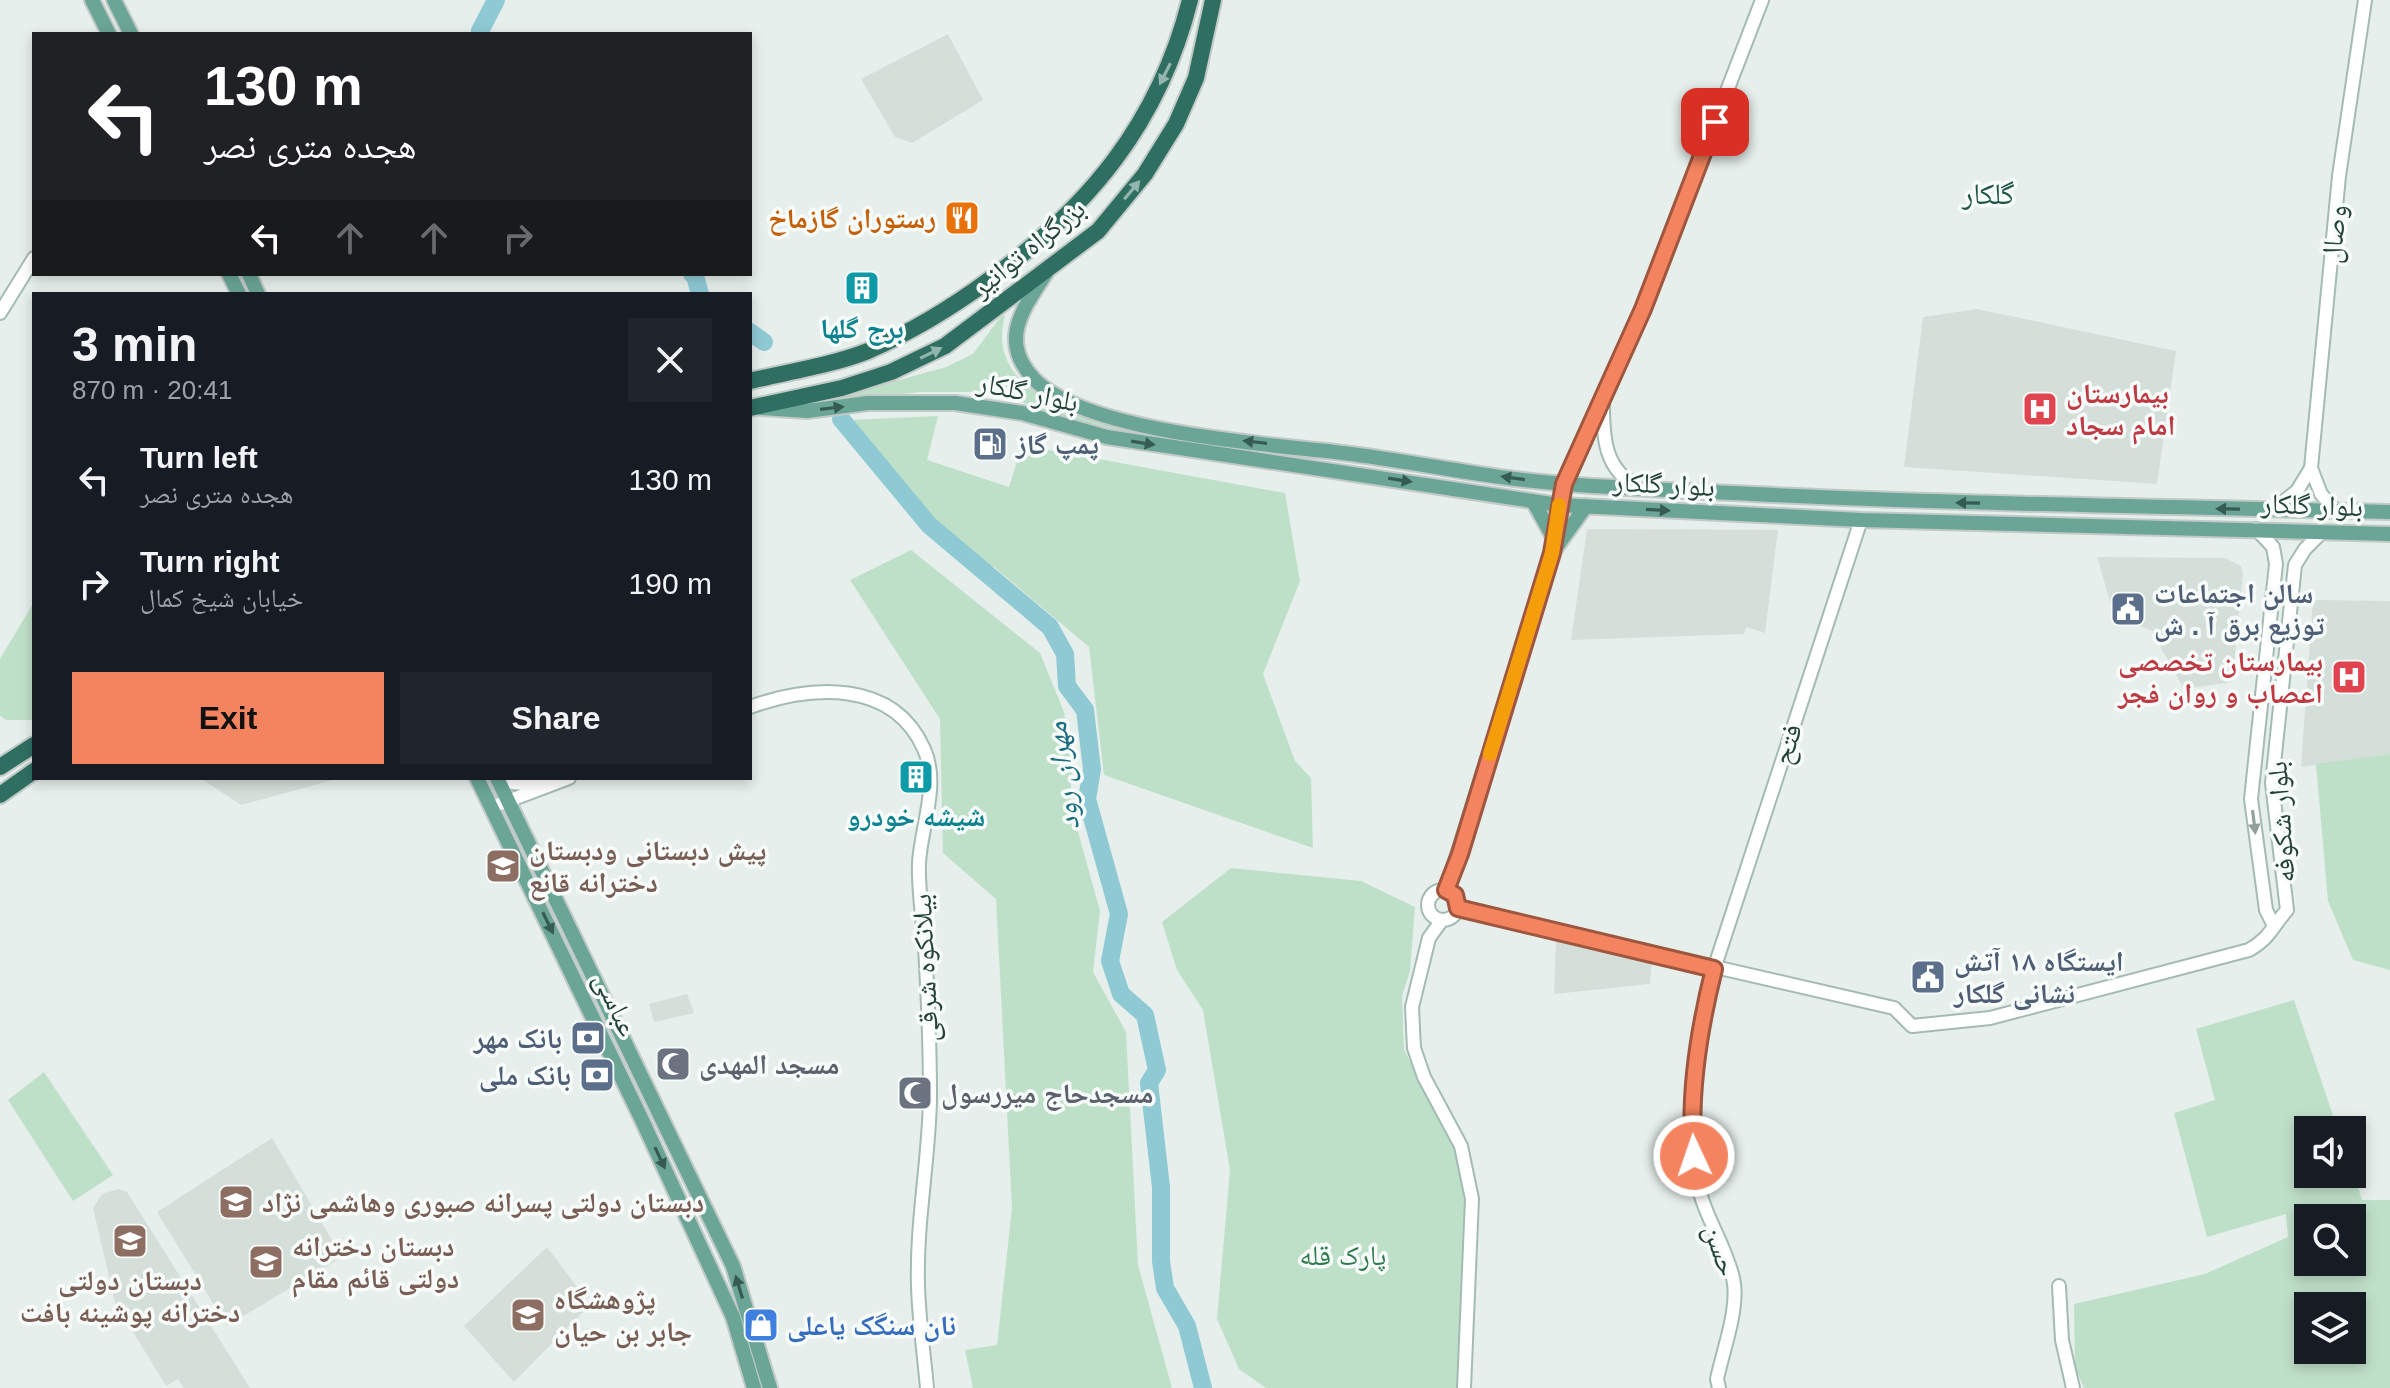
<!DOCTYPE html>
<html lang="en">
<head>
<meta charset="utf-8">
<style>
  body { margin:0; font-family:Arial,"Noto Naskh Arabic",sans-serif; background:#20242c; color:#f1f3f6; height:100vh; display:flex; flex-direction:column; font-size:30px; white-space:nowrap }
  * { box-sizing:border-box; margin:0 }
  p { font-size:26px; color:#9ea1a6 }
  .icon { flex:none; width:44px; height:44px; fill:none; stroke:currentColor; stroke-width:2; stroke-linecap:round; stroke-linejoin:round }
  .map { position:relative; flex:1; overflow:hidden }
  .panel { position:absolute; left:32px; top:292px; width:720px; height:488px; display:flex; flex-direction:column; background:#171b24; border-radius:0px; box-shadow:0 4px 12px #0003 }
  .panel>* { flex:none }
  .guide { position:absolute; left:32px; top:32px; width:720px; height:244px; border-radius:0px; box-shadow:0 4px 12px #0003; background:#202124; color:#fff; overflow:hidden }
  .fabs { position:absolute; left:2294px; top:1116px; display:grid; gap:16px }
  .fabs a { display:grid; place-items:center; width:72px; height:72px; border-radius:0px; background:#171b24; box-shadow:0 4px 12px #0003; font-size:40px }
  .pin { position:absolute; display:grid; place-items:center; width:68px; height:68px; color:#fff; margin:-34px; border-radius:16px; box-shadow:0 4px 12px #0006 }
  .me { position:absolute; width:88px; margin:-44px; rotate:357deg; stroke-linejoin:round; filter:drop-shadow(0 0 6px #0008) }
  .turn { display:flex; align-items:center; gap:28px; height:168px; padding:0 40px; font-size:36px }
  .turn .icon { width:104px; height:104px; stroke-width:2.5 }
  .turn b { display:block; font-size:56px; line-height:68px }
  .lanes { display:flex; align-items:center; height:76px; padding:0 40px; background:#0003; justify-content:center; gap:40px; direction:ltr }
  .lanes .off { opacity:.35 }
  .round { display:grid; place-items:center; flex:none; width:84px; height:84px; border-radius:0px; background:#20242c }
  .overview { display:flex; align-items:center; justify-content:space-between; height:136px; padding:0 40px }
  h1 { font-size:48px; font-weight:800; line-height:60px }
  .primary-button { display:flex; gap:16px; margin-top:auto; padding:16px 40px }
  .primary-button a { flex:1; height:92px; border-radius:0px; background:#f4845f; color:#111; font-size:32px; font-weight:800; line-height:92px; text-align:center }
  .primary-button a+a { background:#20242c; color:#f1f3f6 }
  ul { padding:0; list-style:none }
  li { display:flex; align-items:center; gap:24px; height:104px; padding:0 40px }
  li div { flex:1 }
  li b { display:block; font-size:30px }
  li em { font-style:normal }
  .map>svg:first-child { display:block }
  .built { fill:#d4dfda }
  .green { fill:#bfe0c8; fill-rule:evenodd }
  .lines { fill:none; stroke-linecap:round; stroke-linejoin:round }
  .river { stroke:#8ec9d4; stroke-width:18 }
  .secondary-casing { stroke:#a4bbb3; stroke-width:16 }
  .primary-casing { stroke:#c2cac8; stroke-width:18 }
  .highway-casing { stroke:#c2cac8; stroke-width:20 }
  .secondary { stroke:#fff; stroke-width:12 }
  .primary { stroke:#6aa596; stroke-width:14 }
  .highway { stroke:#2f6f62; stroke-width:16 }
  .oneway { fill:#93b5ae }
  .oneway2 { fill:#365b51 }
  .oneway3 { fill:#92a09c }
  .route-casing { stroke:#9f563e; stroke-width:20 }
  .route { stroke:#f4845f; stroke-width:14 }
  .slow { stroke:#f59e0b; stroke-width:14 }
  .labels { text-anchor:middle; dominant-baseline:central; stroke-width:7; stroke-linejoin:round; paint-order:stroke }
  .food-label { font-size:28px; font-weight:bold; fill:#c56008; stroke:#f7fbf9; text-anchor:end }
  .street-label { font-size:28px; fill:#24423a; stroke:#f7fbf9 }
  .culture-label { font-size:28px; font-weight:bold; fill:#0d838f; stroke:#f7fbf9 }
  .health-label { font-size:28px; font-weight:bold; fill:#be3a42; stroke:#f7fbf9; text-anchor:start }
  .service-label { font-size:28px; font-weight:bold; fill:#4e5e75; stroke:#f7fbf9; text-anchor:start }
  .education-label { font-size:28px; font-weight:bold; fill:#785e54; stroke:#f7fbf9; text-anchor:start }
  .worship-label { font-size:28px; font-weight:bold; fill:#5b616d; stroke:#f7fbf9; text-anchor:start }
  .park-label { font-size:28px; fill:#2d7a4b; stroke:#f7fbf9 }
  .shop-label { font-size:28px; font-weight:bold; fill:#366cbe; stroke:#f7fbf9; text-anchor:start }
  .neighbourhood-label { font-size:30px; fill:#1f5548; stroke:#f7fbf9 }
  .water-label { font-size:30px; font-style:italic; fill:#1c6f80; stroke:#f7fbf9 }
</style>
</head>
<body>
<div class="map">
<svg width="2390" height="1388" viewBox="0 0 2390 1388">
  <rect width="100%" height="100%" fill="#e6efeb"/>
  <path class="built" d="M948 34 983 100 912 143 895 137 861 79Z
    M1977 309 2176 351 2157 484 1904 467 1923 317Z
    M1587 529 1778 530 1765 633 1746 627 1744 634 1571 640Z
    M2097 557 2225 558 2241 566 2243 574 2232 682 2184 689 2151 630 2115 618Z
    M2313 600 2390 601V754L2301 767Z
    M200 778H340L241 805Z
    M1556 939 1652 961 1650 984 1554 994Z
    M687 994 694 1013 654 1022 649 1004Z
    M272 1138 342 1257 227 1326 157 1212Z
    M118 1189 127 1192 250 1388H184L178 1379 166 1386 124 1317 119 1319 93 1208 102 1194Z
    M547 1247 584 1296V1311L514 1382 464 1326Z"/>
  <path class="green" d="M1002 315 1005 316C978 409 1137 432 1197 441L1201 446 1091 427 1005 396 975 392H919L805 406 946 367 973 354Z
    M938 416 927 460 1009 487 1022 445 1285 493 1300 581 1263 674 1295 761 1311 778 1313 848 1104 775 1089 647 994 567 959 550 850 420Z
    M911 550 1040 653 1064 712 1072 764 1070 803 1100 911 1093 972 1126 1032 1138 1265 1172 1388H973L965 1350 997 1345 1012 1208 996 899 943 853 940 719 850 580Z
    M34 602V720H6L0 716V659Z
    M2390 754V970L2353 960 2328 901 2316 764Z
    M1231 868 1361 881 1415 907 1410 971 1402 996 1404 1050 1456 1149 1466 1208 1457 1388H1266L1239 1369 1217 1319 1230 1170 1203 1010 1177 970 1162 922Z
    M2294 1000 2338 1130H2308V1174H2352V1170L2362 1200H2390V1388H2084L2075 1367 2074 1304 2205 1274 2288 1237 2286 1214 2207 1237 2174 1113 2215 1100 2196 1029ZM2308 1218H2352V1262H2308ZM2308 1306H2352V1350H2308Z
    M44 1072 113 1175 73 1201 8 1100Z"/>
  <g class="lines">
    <path class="river" d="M481 34 480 31 496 0
      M692 274 695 276 700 294
      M750 332 764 342
      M841 419 929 525 1050 627 1065 654 1067 686 1085 710 1092 769 1087 799 1119 914 1110 961 1121 994 1145 1015 1157 1070 1149 1083 1161 1187V1261L1165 1288 1187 1326 1203 1388"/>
    <defs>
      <path id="secondary" d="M0 313 34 258
        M1603 405C1603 439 1605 472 1640 487
        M2311 468 2321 494 2336 511
        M2273 510 2297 491 2311 468 2339 176 2365 0
        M2256 529 2273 547 2276 564 2251 799 2266 910 2274 926
        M750 707C811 685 893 679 924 749 940 785 921 826 919 863 918 890 923 920 925 947 928 998 930 1048 930 1098 929 1161 916 1223 918 1286 919 1320 924 1354 927 1388
        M497 778C515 786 527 785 545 778
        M492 807 569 778
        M1428 905a15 15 0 1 1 30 0a15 15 0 1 1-30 0Z
        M1446 890 1552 553 1564 484 1643 309 1762 0
        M1458 908 1894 1008 1912 1026 1990 1018 2249 950C2270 938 2272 927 2287 910L2272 783 2295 565 2305 549 2322 532
        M1442 920 1429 938 1412 1007 1414 1048 1424 1077 1461 1146 1472 1199 1464 1388
        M2059 1286 2062 1340 2073 1388
        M1719 1388 1717 1379C1723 1350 1740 1306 1733 1278 1725 1244 1703 1214 1697 1180 1684 1111 1698 1036 1714 969L1861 520"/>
      <path id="primary" d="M92 0 109 34
        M114 0 131 34
        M1046 273C1023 309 998 341 1034 379 1086 433 1268 444 1343 453 1418 462 1491 479 1566 484 1628 489 1691 491 1753 494 1965 504 2178 507 2390 512
        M229 274 239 294
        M249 274 258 294
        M762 408 807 411 868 403H955L1022 413 1107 437 1559 505 1861 520 2390 534
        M1533 501 1553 537
        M1552 553 1586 506
        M477 778 642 1120 733 1317 754 1388
        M497 778 733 1266 770 1388"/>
      <path id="highway" d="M750 381C787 372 833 365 868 351 911 332 951 308 989 280 1089 207 1159 123 1190 0
        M750 408 842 388 891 372 945 346 1098 231 1145 174 1176 124 1196 78 1213 0
        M0 767 34 745
        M0 795 34 771"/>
    </defs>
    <use href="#secondary" class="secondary-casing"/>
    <use href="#primary" class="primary-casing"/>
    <use href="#highway" class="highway-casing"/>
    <use href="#secondary" class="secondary"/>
    <use href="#primary" class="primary"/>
    <use href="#highway" class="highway"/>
  </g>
  <defs><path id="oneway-solid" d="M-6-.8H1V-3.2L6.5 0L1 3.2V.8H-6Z" transform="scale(2)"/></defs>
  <g class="oneway">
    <use href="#oneway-solid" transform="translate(1165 74) rotate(117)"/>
    <use href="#oneway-solid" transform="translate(1132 190) rotate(-50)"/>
    <use href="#oneway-solid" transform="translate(931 353) rotate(-26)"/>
  </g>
  <g class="oneway2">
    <use href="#oneway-solid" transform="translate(832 408) rotate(-7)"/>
    <use href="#oneway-solid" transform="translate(1255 442) rotate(-173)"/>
    <use href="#oneway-solid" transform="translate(1143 443) rotate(9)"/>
    <use href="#oneway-solid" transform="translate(1513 478) rotate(-172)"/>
    <use href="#oneway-solid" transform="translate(1400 480) rotate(9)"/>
    <use href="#oneway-solid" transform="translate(1968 503) rotate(-179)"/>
    <use href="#oneway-solid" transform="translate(2228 509) rotate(-179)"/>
    <use href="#oneway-solid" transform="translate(1658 510) rotate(3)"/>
    <use href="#oneway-solid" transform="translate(548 923) rotate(64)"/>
    <use href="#oneway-solid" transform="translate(660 1158) rotate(65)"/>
    <use href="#oneway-solid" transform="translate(739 1287) rotate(-107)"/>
  </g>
  <use class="oneway3" href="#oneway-solid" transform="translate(2254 822) rotate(83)"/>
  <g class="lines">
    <defs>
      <path id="route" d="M1694 1156C1688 1094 1699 1029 1714 969L1458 908 1455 895 1446 890 1460 854 1552 553 1564 484 1643 309 1715 122"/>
    </defs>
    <use href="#route" class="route-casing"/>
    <use href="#route" class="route"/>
    <path class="slow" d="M1490 754 1552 553 1559 505"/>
  </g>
  <defs>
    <symbol id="restaurant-square" viewBox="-11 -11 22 22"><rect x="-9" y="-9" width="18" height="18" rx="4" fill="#e8710a" stroke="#f7fbf9"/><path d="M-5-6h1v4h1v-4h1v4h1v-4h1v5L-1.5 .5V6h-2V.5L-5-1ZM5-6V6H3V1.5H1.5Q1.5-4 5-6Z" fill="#fff"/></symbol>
    <symbol id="building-square" viewBox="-11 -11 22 22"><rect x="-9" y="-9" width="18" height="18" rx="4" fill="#0f9aa8" stroke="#f7fbf9"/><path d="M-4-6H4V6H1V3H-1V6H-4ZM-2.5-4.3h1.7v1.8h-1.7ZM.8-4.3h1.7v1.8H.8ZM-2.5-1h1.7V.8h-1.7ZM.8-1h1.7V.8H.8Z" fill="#fff"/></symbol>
    <symbol id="hospital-square" viewBox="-11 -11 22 22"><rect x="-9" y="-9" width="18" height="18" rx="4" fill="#e0444e" stroke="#f7fbf9"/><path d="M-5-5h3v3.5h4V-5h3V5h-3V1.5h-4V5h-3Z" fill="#fff"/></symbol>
    <symbol id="fuel-square" viewBox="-11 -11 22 22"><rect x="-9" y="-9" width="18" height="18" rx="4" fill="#5c6f8a" stroke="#f7fbf9"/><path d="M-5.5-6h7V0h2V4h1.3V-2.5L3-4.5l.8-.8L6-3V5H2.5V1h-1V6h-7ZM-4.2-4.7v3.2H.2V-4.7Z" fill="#fff"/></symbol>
    <symbol id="civic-square" viewBox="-11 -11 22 22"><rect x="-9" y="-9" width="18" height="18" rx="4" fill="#5c6f8a" stroke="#f7fbf9"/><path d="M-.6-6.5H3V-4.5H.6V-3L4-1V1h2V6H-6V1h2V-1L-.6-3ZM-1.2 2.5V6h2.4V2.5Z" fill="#fff"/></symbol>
    <symbol id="school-square" viewBox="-11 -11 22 22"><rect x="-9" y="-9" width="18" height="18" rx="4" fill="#8d6e63" stroke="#f7fbf9"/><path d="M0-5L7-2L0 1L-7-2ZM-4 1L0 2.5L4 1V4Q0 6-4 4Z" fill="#fff"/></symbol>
    <symbol id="bank-square" viewBox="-11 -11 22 22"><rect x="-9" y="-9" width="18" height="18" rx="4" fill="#5c6f8a" stroke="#f7fbf9"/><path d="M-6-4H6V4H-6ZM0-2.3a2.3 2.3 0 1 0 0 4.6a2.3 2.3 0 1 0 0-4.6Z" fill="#fff"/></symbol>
    <symbol id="mosque-square" viewBox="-11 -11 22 22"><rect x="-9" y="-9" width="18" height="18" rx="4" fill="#6b7280" stroke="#f7fbf9"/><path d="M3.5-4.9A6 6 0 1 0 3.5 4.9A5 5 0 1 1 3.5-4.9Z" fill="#fff"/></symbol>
    <symbol id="shop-square" viewBox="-11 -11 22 22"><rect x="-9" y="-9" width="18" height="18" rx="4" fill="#3f7fe0" stroke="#f7fbf9"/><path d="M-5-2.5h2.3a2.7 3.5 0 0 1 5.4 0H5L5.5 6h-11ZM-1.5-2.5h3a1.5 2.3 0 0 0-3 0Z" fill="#fff"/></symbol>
  </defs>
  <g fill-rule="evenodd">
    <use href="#restaurant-square" x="942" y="198" width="40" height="40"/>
    <use href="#building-square" x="842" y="268" width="40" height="40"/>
    <use href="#hospital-square" x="2020" y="389" width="40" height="40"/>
    <use href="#fuel-square" x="970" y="424" width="40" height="40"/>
    <use href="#civic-square" x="2108" y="589" width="40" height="40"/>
    <use href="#hospital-square" x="2329" y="657" width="40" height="40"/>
    <use href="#building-square" x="896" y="757" width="40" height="40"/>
    <use href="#school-square" x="483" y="846" width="40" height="40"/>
    <use href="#civic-square" x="1908" y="957" width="40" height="40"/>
    <use href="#bank-square" x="568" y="1018" width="40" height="40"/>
    <use href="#mosque-square" x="653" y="1044" width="40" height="40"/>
    <use href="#bank-square" x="577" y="1055" width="40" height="40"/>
    <use href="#mosque-square" x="895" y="1073" width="40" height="40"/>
    <use href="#school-square" x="216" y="1182" width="40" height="40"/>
    <use href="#school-square" x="110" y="1221" width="40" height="40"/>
    <use href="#school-square" x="246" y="1242" width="40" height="40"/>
    <use href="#school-square" x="508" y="1295" width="40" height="40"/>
    <use href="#shop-square" x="741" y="1305" width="40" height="40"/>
  </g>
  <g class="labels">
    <g class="food-label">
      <text x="936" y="218">رستوران گازماخ</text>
    </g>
    <g class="street-label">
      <text transform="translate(2334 234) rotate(-84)">وصال</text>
      <text transform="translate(1028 248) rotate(-39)">بزرگراه توانیر</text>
      <text transform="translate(1028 392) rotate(12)">بلوار گلکار</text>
      <text transform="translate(1664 484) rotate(3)">بلوار گلکار</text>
      <text transform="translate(2312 505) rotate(2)">بلوار گلکار</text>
      <text transform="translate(1787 744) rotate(-72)">فتح</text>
      <text transform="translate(2281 822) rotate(-94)">بلوار شکوفه</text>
      <text transform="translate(925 968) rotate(-93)">بیلانکوه شرقی</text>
      <text transform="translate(616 1004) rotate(65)">عباسى</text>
      <text transform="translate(1721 1250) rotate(71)">حسن</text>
    </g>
    <g class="culture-label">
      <text x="862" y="328">برج گلها</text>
      <text x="916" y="816">شیشه خودرو</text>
    </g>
    <g class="health-label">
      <text x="2066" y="393">بیمارستان<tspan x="2066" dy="32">امام سجاد</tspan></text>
      <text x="2323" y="661" text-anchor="end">بیمارستان تخصصی<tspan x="2323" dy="32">اعصاب و روان فجر</tspan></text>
    </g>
    <g class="service-label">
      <text x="1016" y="444">پمپ گاز</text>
      <text x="2154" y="593">سالن اجتماعات<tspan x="2154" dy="32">توزیع برق آ . ش</tspan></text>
      <text x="1954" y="961">ایستگاه ۱۸ آتش<tspan x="1954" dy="32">نشانی گلکار</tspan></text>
      <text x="562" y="1038" text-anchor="end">بانک مهر</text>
      <text x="571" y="1075" text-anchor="end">بانک ملی</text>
    </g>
    <g class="education-label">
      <text x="529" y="850">پیش دبستانی ودبستان<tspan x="529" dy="32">دخترانه قانع</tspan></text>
      <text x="262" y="1202">دبستان دولتی پسرانه صبوری وهاشمی نژاد</text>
      <text x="292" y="1246">دبستان دخترانه<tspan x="292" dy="32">دولتی قائم مقام</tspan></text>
      <text x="130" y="1280" text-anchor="middle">دبستان دولتی<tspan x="130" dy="32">دخترانه پوشینه بافت</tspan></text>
      <text x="554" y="1299">پژوهشگاه<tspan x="554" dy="32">جابر بن حیان</tspan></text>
    </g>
    <g class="worship-label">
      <text x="699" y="1064">مسجد المهدی</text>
      <text x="941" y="1093">مسجدحاج میررسول</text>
    </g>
    <g class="park-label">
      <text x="1343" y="1255">پارک قله</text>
    </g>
    <g class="shop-label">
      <text x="787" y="1325">نان سنگک یاعلی</text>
    </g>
    <g class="neighbourhood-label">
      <text x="1988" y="193">گلکار</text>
    </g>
    <g class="water-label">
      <text transform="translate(1062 776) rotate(-97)">مهران رود</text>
    </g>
  </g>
</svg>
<div class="fabs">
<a><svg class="icon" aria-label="sound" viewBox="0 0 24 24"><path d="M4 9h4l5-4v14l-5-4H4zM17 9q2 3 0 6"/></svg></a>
<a><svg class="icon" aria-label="search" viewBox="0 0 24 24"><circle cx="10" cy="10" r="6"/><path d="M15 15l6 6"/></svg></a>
<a><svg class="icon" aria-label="layers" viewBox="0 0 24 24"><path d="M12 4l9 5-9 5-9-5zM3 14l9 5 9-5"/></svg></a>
</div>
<div class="pin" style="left:1715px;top:122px;background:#d93025"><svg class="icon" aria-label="arrive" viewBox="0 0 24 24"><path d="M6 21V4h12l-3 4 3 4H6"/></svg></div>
<svg class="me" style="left:1694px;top:1156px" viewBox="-20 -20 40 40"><circle r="17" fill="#f4845f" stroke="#fff" stroke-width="3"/><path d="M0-11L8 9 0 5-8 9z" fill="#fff"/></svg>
<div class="guide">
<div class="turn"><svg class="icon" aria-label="left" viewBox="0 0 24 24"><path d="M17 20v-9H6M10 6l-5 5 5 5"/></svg><div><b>130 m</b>هجده متری نصر</div></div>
<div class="lanes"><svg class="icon" aria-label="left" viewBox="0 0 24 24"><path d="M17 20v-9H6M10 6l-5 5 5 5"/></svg><svg class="icon off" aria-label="ahead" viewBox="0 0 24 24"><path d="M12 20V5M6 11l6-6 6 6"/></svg><svg class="icon off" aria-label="ahead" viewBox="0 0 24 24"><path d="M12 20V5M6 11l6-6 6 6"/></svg><svg class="icon off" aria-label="right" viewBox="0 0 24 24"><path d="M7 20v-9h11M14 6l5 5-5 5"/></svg></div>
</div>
<section class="panel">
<div class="overview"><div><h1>3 min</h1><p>870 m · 20:41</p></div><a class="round"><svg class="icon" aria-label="close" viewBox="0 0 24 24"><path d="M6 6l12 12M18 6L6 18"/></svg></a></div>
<ul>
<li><svg class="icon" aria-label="left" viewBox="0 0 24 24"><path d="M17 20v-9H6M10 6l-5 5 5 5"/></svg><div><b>Turn left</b><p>هجده متری نصر</p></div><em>130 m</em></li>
<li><svg class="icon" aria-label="right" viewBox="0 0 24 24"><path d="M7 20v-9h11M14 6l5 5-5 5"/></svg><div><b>Turn right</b><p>خیابان شیخ کمال</p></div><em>190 m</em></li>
</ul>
<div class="primary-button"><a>Exit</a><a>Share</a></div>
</section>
</div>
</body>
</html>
